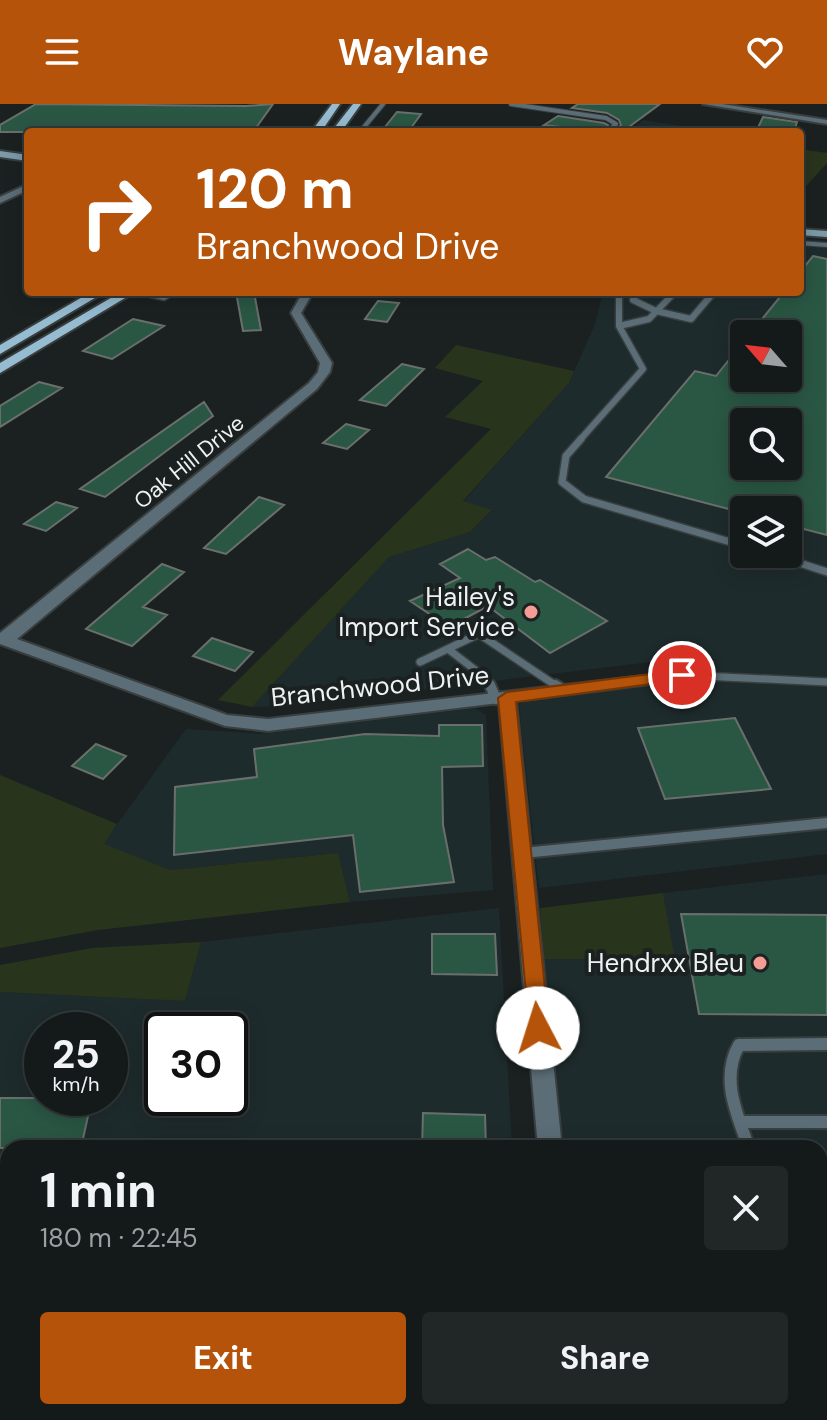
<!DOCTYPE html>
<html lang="en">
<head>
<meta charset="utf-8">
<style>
  body { margin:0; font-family:"DM Sans",sans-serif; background:#212626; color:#f1f3f6; height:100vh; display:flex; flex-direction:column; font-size:30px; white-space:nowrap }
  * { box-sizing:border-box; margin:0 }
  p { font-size:26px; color:#9da0a2 }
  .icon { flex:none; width:44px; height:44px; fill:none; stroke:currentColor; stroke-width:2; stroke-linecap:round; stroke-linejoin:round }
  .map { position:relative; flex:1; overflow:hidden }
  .details { position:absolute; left:0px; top:1036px; width:828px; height:280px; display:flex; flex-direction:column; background:#141919; border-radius:24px 24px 0 0; box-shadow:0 4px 20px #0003,0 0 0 2px #333838 }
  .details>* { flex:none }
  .top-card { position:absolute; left:24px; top:24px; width:780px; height:168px; border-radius:8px; box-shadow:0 4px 20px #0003,0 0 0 2px #333838; background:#b45309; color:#fff; overflow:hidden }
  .needle { width:52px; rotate:298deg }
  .buttons { position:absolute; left:730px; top:216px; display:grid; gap:16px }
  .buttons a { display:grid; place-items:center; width:72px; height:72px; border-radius:8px; background:#141919; box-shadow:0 4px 20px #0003,0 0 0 2px #333838; font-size:40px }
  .speed { position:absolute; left:24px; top:908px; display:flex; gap:16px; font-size:40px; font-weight:700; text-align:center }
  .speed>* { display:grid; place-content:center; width:104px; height:104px; border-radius:50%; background:#141919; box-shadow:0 4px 20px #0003,0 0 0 2px #333838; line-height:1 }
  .speed small { font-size:20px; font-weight:400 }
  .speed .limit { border:4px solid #111; border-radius:12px; background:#fff; color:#111 }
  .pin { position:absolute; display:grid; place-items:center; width:68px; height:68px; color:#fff; margin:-34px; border:4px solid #fff; border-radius:50%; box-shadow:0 2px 8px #0007 }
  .me { position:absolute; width:88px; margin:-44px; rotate:355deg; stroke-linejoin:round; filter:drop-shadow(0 0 6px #0008) }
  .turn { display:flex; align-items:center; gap:28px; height:168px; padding:0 40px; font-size:36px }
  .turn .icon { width:104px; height:104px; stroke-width:2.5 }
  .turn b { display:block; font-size:56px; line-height:68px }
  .round { display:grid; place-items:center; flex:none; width:84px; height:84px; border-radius:8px; background:#212626 }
  .summary { display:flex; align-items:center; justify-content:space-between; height:136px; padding:0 40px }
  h1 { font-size:48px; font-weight:700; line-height:60px }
  .action { display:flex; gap:16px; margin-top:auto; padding:16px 40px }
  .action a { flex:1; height:92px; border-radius:8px; background:#b45309; color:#fff; font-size:32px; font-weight:700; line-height:92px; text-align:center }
  .action a+a { background:#212626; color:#f1f3f6 }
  header { display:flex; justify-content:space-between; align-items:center; height:104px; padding:0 40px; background:#b45309; color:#fff; font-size:36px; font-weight:700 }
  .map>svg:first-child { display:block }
  .built { fill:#1e2b2c; fill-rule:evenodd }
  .green { fill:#29341d }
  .building { fill:#2a5744; stroke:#6a6f6c; stroke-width:2; fill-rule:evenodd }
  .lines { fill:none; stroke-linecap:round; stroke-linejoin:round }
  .service-far4-casing { stroke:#393e3e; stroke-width:6 }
  .service-far3-casing { stroke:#393e3e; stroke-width:9 }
  .service-far2-casing { stroke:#393e3e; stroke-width:10 }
  .service-far1-casing { stroke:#393e3e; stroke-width:14 }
  .service-casing { stroke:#393e3e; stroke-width:16 }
  .minor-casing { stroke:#393e3e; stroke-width:4 }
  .secondary-casing { stroke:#393e3e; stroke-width:4 }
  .primary-casing { stroke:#393e3e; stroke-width:4 }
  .service-far4 { stroke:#5b6d77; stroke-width:4 }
  .service-far3 { stroke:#5b6d77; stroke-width:6 }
  .service-far2 { stroke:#5b6d77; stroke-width:7 }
  .service-far1 { stroke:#5b6d77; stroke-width:10 }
  .service { stroke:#5b6d77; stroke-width:12 }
  .minor { fill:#5b6d77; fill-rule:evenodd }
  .secondary { fill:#7c9aaa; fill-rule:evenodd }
  .primary { fill:#96bcd2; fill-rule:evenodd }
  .route { fill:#b45309; stroke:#753606; stroke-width:2 }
  .poi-dot { fill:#f59c94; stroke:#1b2121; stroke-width:3 }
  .labels { text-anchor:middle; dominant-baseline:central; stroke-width:8; stroke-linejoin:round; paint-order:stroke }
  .far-street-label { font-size:22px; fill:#eff2f2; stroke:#1b2121 }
  .poi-label { font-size:26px; fill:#eff2f2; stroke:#1b2121; text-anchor:end }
  .street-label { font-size:26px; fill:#eff2f2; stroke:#1b2121 }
</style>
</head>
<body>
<header><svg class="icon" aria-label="menu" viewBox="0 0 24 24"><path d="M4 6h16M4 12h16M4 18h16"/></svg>Waylane<svg class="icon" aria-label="heart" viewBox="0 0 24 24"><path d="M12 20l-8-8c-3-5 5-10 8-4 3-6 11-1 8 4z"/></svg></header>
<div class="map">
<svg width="827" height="1316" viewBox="0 0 827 1316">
  <rect width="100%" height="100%" fill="#1b2121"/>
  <path class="built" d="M643 16 721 28H628Z
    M800 134 827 137V750L539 784 519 602 523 597 686 575 675 555 289 602 252 603 389 453 470 428 492 407 463 398 569 279 595 220 603 188H800ZM744 230H788V274H744ZM744 318H788V362H744ZM744 406H788V450H744Z
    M475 604 486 611 493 786 350 798 338 749 169 766 103 740 186 625 262 630Z
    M827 770V1291H820V1044H564L544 855 674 856 663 789Z
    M499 804 512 1044H8V1302H0V888L185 897 201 838ZM42 926H110V994H42ZM162 926H230V994H162Z"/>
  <path class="green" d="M800 45 827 49V59L800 89Z
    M456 241 574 267 569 279 463 397 492 406 470 428 389 453 252 603 218 596 491 325 445 313 483 277 435 264Z
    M0 671 117 720 104 740 170 766 338 749 350 798 98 826 0 844Z
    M663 789 675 856 544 855 540 804Z
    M201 838 185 897 0 888V861L92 844Z"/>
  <path class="building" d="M36 0 246 2 273 0 253 28H0V21Z
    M578 0H660L622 28H615L621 21 619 16 607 9 572 4Z
    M397 8 421 10 408 28H381Z
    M558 12 604 19 608 21 602 28 544 21Z
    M763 13 797 18 794 28H756Z
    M813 152 827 155V431L788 421V406H744V409L606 373 695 267 716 272 744 237V274H788V230H750L784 188H800V168ZM744 318H788V362H744Z
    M236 188H254L261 226 243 227Z
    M378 197 399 199 387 218 365 215Z
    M133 215 164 222 112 255 83 247Z
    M402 260 424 265 386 302 360 296Z
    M39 278 62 284 0 323V302Z
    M204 298 213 312 105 393 80 385Z
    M346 320 369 326 347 345 323 339Z
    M259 393 284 401 226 450 204 444Z
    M56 398 77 404 46 427 24 420Z
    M468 445 486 456 495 453 535 478 540 476 607 517 550 549 488 502 449 523 410 497 460 474 440 460Z
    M162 460 184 468 143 503 167 511 132 542 86 525Z
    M212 534 253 548 235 567 193 552Z
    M735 614 771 685 665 695 638 624Z
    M439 621H482L483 662 442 663 443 721 454 778 360 788 353 731 174 751 175 683 257 673 254 645 365 630 439 632Z
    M96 640 126 652 103 675 72 662Z
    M681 810 827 811V911L699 910Z
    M432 830H495L497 871 432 870Z
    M0 994H92L81 1044H0Z
    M423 1009 485 1011 486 1044H422Z"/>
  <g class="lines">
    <defs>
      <path id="service-far4" d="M511 0 606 14 616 20 607 28
        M360 28 383 0
        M800 139 827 141"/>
      <path id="service-far3" d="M142 188 164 193 172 188
        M638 188 633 196 656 207 691 215 714 188
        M619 222 649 215 675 188
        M579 337 643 265 619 222V188"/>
      <path id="service-far2" d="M581 335 566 352 562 378 584 395 744 442
        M772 450 827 468
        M448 545 487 575 491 583
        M420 558 479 530 558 583
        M682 571 827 578"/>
      <path id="service-far1" d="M490 581 496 595
        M555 581 563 586
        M523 749 827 719"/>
      <path id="service" d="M741 1018H827
        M749 1044C737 1011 720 974 739 941L827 940
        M820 1063H827
        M820 1232H827
        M778 1308V1316"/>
      <path id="minor" d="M703 0H722L827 16V20Z
        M28 80V86L0 99V93Z
        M303 188H313L301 209 332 259 330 268 317 285 17 535 227 611 268 615 688 567 690 571 688 575 682 576 516 597 562 1044H538L499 599 268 627 225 622 0 540V529L309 279 318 268 320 259 291 209Z
        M563 1308H591L592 1316H564Z"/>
      <path id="secondary" d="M0 47 28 51V57L0 53Z
        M800 125 827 127V133L800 131Z"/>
      <path id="primary" d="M332 0H340L321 28H311Z
        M353 0H361L341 28H331Z
        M91 188H105L0 250V241Z
        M121 188H135L0 269V259Z"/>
    </defs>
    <use href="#service-far4" class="service-far4-casing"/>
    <use href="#service-far3" class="service-far3-casing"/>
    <use href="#service-far2" class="service-far2-casing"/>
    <use href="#service-far1" class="service-far1-casing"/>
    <use href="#service" class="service-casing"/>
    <use href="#minor" class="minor-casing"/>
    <use href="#secondary" class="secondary-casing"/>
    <use href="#primary" class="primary-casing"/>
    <use href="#service-far4" class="service-far4"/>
    <use href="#service-far3" class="service-far3"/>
    <use href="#service-far2" class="service-far2"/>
    <use href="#service-far1" class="service-far1"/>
    <use href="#service" class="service"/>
    <use href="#minor" class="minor"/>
    <use href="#secondary" class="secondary"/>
    <use href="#primary" class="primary"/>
  </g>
  <path class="route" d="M682 566 688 567V575L516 598 549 924 546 931H530L498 594 507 588Z"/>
  <g class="poi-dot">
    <circle cx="531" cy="508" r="8"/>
    <circle cx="760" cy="859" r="8"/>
  </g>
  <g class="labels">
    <g class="far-street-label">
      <text transform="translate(189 358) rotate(-39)">Oak Hill Drive</text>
    </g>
    <g class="poi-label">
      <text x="515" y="493">Hailey's<tspan x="515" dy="30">Import Service</tspan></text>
      <text x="744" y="859">Hendrxx Bleu</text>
    </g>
    <g class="street-label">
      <text transform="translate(380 582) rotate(-6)">Branchwood Drive</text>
    </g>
  </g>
</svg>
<div class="buttons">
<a><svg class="needle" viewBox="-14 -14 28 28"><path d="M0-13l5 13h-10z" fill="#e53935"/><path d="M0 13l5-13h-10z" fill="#9da0a2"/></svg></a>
<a><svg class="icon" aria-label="search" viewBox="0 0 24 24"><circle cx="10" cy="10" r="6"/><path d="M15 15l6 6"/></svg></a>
<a><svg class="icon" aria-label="layers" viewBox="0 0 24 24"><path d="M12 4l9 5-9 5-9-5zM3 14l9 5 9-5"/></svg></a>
</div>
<div class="speed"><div>25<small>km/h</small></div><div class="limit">30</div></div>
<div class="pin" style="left:682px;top:571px;background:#d93025"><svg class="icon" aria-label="arrive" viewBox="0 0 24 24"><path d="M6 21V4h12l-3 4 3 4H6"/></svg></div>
<svg class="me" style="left:538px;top:924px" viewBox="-20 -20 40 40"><circle r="19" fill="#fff"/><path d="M0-13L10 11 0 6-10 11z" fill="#b45309"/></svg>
<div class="top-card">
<div class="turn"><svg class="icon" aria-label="right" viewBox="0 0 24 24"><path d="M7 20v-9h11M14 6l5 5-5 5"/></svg><div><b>120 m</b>Branchwood Drive</div></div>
</div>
<section class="details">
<div class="summary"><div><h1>1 min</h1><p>180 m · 22:45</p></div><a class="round"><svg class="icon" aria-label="close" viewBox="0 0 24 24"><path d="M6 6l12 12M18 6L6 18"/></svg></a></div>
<div class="action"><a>Exit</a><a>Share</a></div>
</section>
</div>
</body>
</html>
